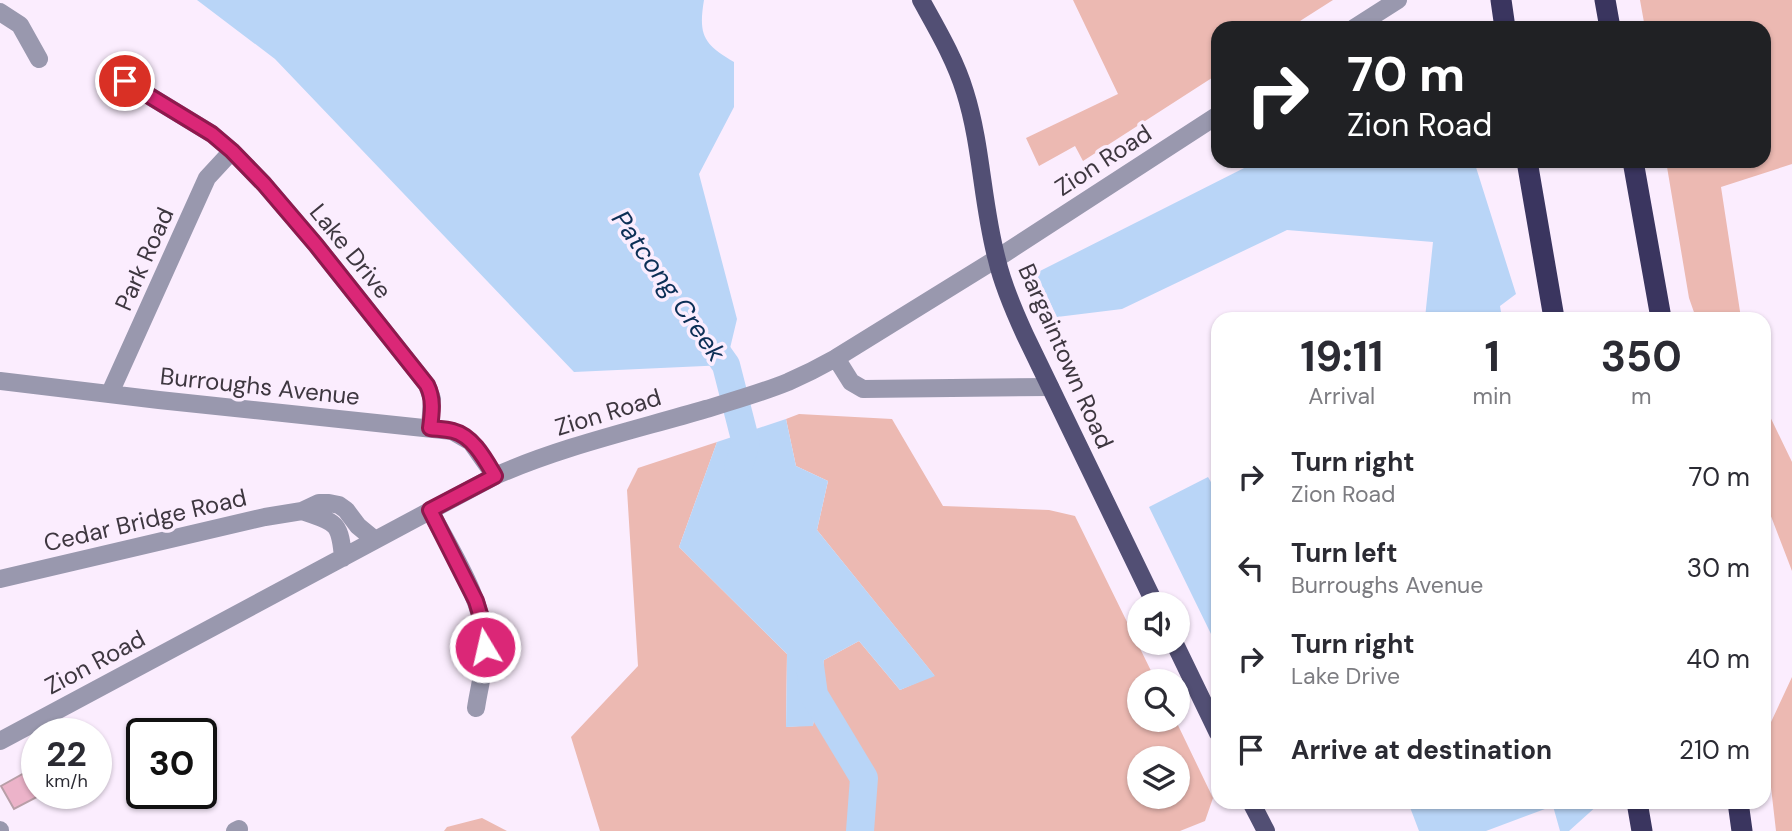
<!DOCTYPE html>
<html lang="en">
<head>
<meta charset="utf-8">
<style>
  body { margin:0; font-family:"DM Sans",sans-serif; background:#f2f2f3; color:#2b2b33; height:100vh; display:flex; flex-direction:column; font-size:26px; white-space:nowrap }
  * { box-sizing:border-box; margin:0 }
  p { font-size:23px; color:#7c7c81 }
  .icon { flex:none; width:38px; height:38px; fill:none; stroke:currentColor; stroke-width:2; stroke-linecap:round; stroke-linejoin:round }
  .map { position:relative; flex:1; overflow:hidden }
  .panel { position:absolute; left:1211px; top:312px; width:560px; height:497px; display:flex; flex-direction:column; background:#fff; border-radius:21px; box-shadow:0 2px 5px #0004 }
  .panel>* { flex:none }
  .banner { position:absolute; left:1211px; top:21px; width:560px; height:147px; border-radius:21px; box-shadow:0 2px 5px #0004; background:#202124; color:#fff; overflow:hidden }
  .tools { position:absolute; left:1127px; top:592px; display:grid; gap:14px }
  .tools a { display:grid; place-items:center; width:63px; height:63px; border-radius:50%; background:#fff; box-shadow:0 2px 5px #0004; font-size:35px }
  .speed { position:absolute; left:21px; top:718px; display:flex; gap:14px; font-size:35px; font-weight:700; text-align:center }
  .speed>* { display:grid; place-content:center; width:91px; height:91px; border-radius:50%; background:#fff; box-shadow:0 2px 5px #0004; line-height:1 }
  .speed small { font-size:18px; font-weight:400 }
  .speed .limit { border:4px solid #111; border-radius:10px; background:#fff; color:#111 }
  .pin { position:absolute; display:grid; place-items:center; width:60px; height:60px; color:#fff; margin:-30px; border:4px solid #fff; border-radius:50%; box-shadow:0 2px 7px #0007 }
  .me { position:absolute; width:77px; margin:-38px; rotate:351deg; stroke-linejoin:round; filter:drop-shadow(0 0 5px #0008) }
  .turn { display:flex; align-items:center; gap:24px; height:147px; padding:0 21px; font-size:32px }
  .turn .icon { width:91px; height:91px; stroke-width:2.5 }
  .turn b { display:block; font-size:49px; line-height:60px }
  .eta { display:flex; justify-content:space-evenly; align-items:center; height:119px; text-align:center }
  .eta b { font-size:42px; font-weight:700; line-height:49px }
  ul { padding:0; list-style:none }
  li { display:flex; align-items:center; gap:21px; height:91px; padding:0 21px }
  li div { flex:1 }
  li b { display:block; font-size:26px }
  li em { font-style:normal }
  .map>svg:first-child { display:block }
  .green { fill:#ecb9b2; fill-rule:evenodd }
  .water { fill:#b9d5f7 }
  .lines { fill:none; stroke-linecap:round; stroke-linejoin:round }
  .river { stroke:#b9d5f7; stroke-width:28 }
  .building { fill:#ecb3c9; stroke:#b89ea7; stroke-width:2 }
  .minor { stroke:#9998ae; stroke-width:18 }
  .major { stroke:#524f74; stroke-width:18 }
  .highway { stroke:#3a355f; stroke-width:21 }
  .route-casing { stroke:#8e194d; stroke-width:18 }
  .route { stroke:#db2777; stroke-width:12 }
  .labels { text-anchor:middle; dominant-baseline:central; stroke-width:7; stroke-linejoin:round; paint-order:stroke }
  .street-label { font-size:24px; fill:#3e3740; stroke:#fbedfe }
  .water-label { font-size:26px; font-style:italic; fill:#0c2f56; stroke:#fbedfe }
</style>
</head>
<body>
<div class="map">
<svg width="1792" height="831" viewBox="0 0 1792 831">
  <rect width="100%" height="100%" fill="#fbedfe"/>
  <path class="green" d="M1073 0H1333L1289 28H1218V74L1083 161 1075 146 1039 166 1026 138 1118 94Z
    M1640 0H1792V164L1721 187 1741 318H1696L1689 298 1666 161H1764V28H1645Z
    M1764 404 1792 462V571L1764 498Z
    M799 414 892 419 943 506 1049 510 1075 516 1156 681H1139V719H1175L1213 798 1205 821 1180 831H600L571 737 638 666 627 490 638 468 717 442 679 547 787 654 786 727 813 725 824 660 859 641 900 690 934 675 817 530 828 481 796 466 786 419ZM1139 758H1178V796H1139Z
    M1792 677V831H1776L1765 735Z
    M482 818 507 831H444L447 827Z"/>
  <path class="water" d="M197 0H704C698 36 704 44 734 62V107L699 174 737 319 726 365 574 372 275 59Z
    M1258 161H1474L1516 294 1500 306 1502 318H1425L1433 242 1287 230 1122 309 1057 317 1036 273Z
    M786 419 796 466 828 481 817 530 935 676 900 690 859 641 824 660 813 726 786 727 787 654 679 547 717 442Z
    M1208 477 1218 494V631L1211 634 1149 507Z
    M1408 802H1599V804L1569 831H1560L1553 806 1486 831H1419Z"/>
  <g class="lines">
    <path class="river" d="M704 334 726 365 746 443 738 468
      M810 666 814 695 864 778 860 831"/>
  </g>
  <path class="building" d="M37 766V797L14 809 1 786Z"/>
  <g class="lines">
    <path class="minor" d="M0 12 20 25 39 59
      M1354 28 1398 0
      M125 81 212 134 232 151 264 184 316 245 427 385 432 399 430 428
      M836 358 851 382 863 389 1050 387
      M0 381 159 400 452 431 471 442 495 476
      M110 393 207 178 232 151
      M430 510C450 550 483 598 485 644 486 664 479 687 476 708
      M302 511C335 523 340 520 343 558
      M0 579 265 517 302 511 319 503H329L339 505 346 510 358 526 375 540
      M0 741 495 476C563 446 635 430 706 409 733 401 761 393 788 382 804 375 820 367 836 358L996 259 1218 115
      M0 830V831
      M235 831 239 829"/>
    <path class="major" d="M921 0C937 29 955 59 965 92 982 146 982 205 997 260 1003 286 1014 311 1025 335L1155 604
      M1174 642 1218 733
      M1251 802 1266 831"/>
    <path class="highway" d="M1501 0 1505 28
      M1605 0 1610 28
      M1527 161 1554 318
      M1633 161 1661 318
      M1637 802 1642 831
      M1738 802 1742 831"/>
  </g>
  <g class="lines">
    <defs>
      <path id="route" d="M125 81 212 134 232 151 264 184 316 245 427 385C434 399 432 413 430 428 437 429 445 429 453 431 473 436 485 459 495 476L430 510 476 601 483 624 485 647"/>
    </defs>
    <use href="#route" class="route-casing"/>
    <use href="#route" class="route"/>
  </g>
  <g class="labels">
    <g class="street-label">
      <text transform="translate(1103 160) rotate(-33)">Zion Road</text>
      <text transform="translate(351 251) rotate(51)">Lake Drive</text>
      <text transform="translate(144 259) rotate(-66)">Park Road</text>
      <text transform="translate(1066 356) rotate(66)">Bargaintown Road</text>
      <text transform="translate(260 386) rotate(6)">Burroughs Avenue</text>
      <text transform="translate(608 412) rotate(-17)">Zion Road</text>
      <text transform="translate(145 520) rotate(-13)">Cedar Bridge Road</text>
      <text transform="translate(95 662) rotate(-28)">Zion Road</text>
    </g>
    <g class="water-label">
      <text transform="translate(669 286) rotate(55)">Patcong Creek</text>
    </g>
  </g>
</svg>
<div class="tools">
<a><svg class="icon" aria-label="sound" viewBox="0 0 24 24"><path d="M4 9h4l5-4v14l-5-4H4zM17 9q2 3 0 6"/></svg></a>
<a><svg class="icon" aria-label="search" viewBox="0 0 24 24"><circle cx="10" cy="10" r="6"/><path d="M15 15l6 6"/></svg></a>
<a><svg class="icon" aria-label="layers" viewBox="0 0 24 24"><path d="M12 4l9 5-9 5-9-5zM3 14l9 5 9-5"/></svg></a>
</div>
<div class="speed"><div>22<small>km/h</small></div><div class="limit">30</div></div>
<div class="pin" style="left:125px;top:81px;background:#d93025"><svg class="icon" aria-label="arrive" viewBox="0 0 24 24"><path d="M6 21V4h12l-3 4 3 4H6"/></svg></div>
<svg class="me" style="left:485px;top:647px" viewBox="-20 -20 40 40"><circle r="17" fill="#db2777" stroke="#fff" stroke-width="3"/><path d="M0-11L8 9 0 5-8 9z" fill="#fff"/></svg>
<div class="banner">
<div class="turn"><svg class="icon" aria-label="right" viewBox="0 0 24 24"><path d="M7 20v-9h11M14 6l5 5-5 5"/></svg><div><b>70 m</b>Zion Road</div></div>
</div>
<section class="panel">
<div class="eta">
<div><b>19:11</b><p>Arrival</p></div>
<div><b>1</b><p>min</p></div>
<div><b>350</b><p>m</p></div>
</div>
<ul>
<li><svg class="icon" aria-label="right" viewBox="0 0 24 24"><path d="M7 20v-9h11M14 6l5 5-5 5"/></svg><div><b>Turn right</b><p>Zion Road</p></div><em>70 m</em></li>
<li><svg class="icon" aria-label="left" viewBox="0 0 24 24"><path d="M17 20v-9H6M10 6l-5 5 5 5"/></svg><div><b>Turn left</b><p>Burroughs Avenue</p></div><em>30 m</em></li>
<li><svg class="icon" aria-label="right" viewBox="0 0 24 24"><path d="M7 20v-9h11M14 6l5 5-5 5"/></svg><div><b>Turn right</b><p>Lake Drive</p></div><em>40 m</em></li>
<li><svg class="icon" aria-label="arrive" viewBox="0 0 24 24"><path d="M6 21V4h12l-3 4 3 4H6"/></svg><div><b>Arrive at destination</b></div><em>210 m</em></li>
</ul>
</section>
</div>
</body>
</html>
